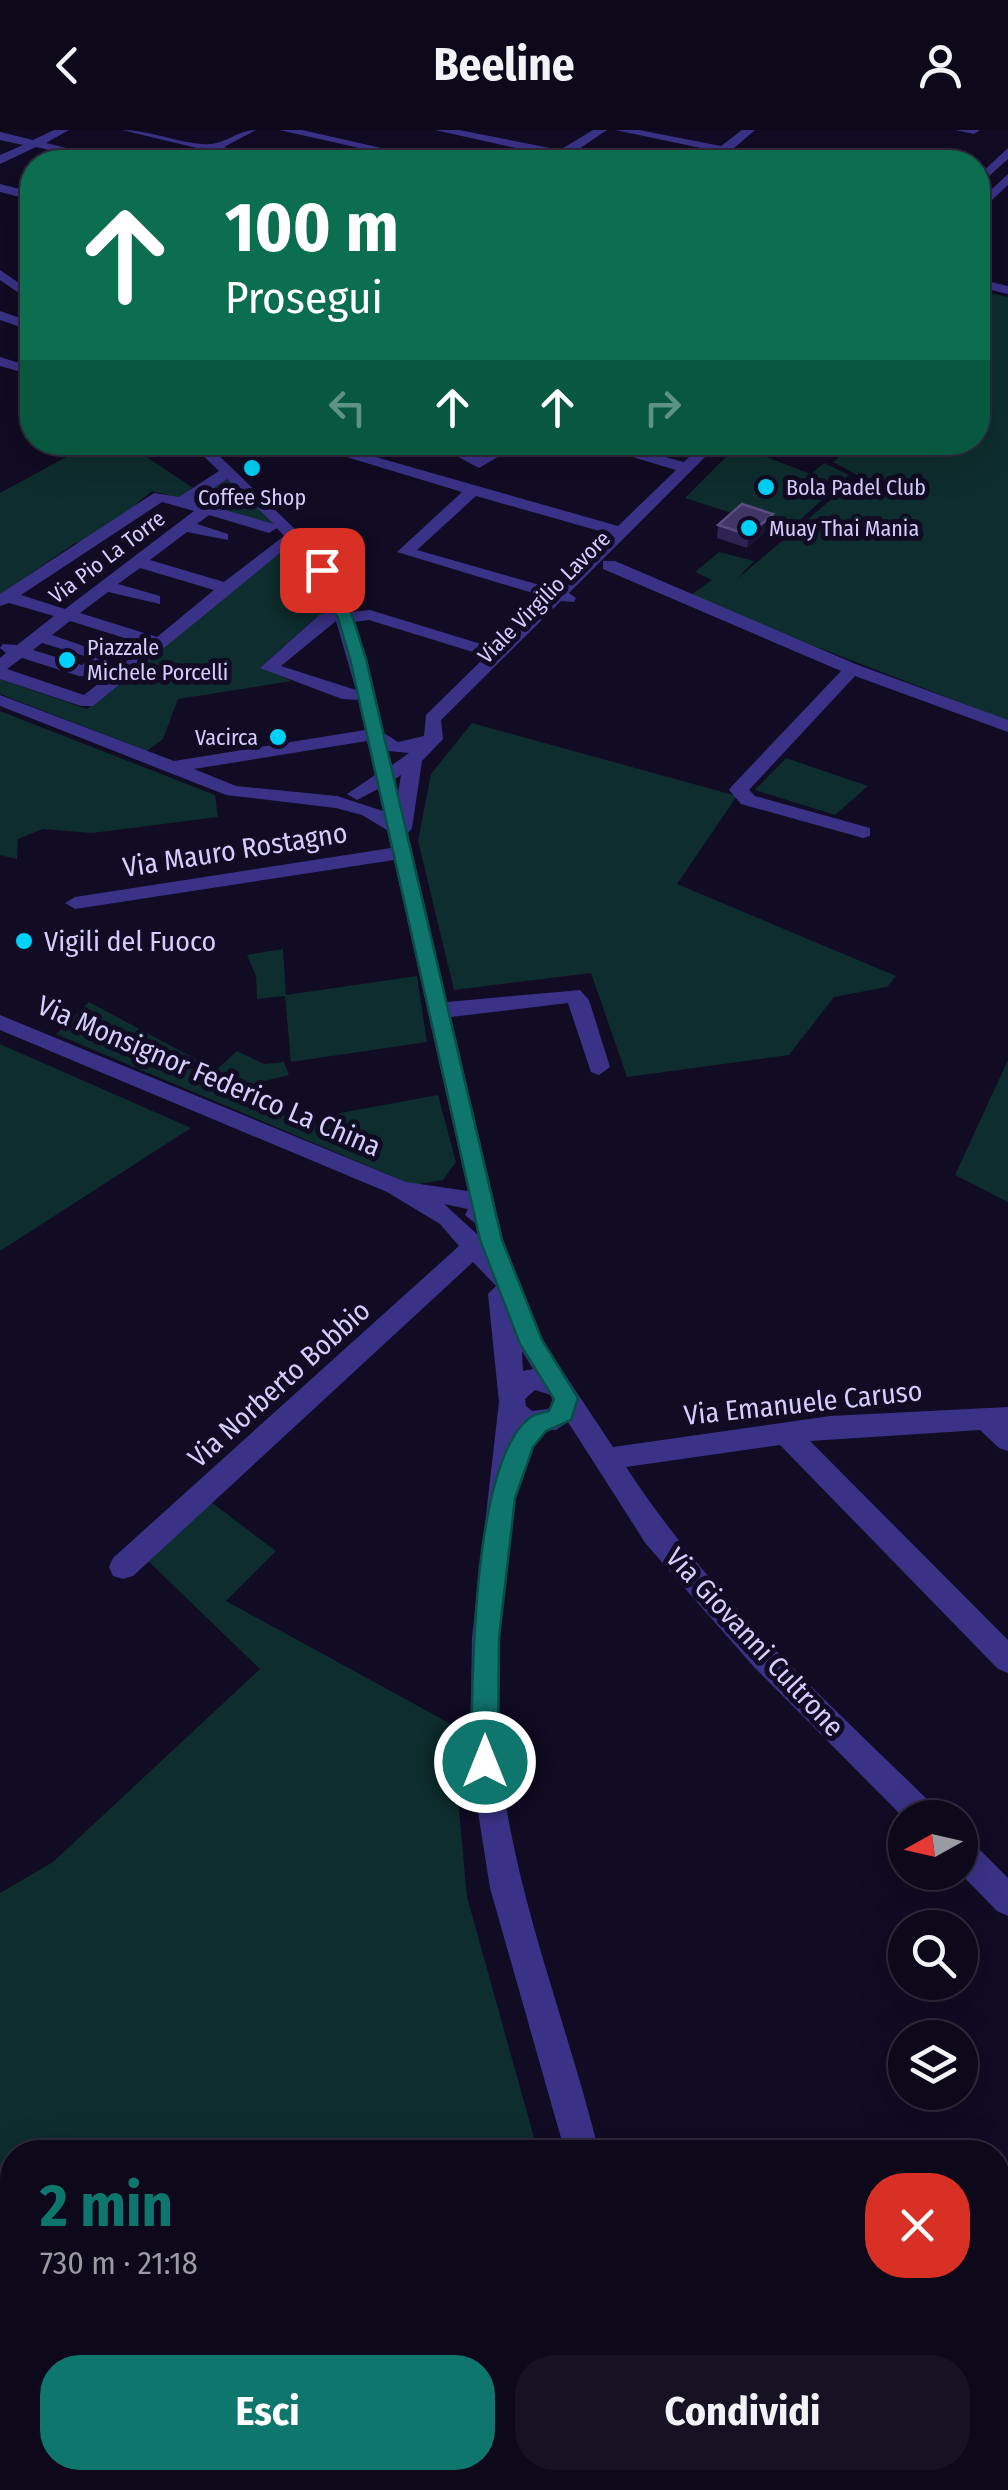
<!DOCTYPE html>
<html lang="it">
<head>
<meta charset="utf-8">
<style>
  body { margin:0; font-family:"Fira Sans Condensed",sans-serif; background:#161123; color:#f1f3f6; height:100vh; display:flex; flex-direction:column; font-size:38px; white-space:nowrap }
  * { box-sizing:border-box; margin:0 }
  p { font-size:32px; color:#9a9aa2 }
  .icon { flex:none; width:55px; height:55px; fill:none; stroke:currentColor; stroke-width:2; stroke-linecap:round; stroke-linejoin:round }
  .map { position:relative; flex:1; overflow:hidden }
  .drawer { position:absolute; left:0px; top:2010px; width:1010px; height:350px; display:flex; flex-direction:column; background:#0d081a; border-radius:40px 40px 0 0; box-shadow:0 10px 40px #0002,0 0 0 2px #2d2939 }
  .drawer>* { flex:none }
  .banner { position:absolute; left:20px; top:20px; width:970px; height:305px; border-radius:40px; box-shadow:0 10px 40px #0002,0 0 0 2px #2d2939; background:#0b6e4f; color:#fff; overflow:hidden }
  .needle { width:65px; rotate:262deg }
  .buttons { position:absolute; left:888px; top:1670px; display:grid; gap:20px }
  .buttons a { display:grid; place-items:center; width:90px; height:90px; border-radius:50%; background:#0d081a; box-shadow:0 10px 40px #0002,0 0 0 2px #2d2939; font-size:50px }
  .pin { position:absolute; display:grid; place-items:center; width:85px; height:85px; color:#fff; margin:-42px; border-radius:20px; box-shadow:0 5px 15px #0006 }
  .me { position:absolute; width:110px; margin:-55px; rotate:0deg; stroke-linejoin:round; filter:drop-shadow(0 0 8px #0008) }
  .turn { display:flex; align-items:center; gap:35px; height:210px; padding:0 40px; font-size:45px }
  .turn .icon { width:130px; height:130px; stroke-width:2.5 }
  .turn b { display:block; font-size:70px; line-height:85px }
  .lanes { display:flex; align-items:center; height:95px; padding:0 40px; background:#0003; justify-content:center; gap:50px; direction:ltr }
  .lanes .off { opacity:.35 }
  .round { display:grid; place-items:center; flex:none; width:105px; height:105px; border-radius:40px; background:#161123 }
  .overview { display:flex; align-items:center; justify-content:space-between; height:170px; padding:0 40px }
  h1 { font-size:60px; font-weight:700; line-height:75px; color:#0f766e }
  .button { display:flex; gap:20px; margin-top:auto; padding:20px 40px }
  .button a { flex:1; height:115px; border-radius:40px; background:#0f766e; color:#fff; font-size:40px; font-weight:700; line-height:115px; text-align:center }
  .button a+a { background:#161123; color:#f1f3f6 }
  header { display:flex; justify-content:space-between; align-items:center; height:130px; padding:0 40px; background:#0d081a; font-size:45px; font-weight:700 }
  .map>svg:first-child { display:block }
  .green { fill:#0e2d2e }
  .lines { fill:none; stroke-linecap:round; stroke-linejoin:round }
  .minor { fill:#3a3287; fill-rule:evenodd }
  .wall { fill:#2f2353 }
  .shaded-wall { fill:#1b1238 }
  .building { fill:#413565; stroke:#584d7e; stroke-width:2.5 }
  .route { fill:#0f766e; stroke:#0a4d48; stroke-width:2.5 }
  .poi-dot { fill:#00d1f8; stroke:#110b23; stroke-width:4 }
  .labels { text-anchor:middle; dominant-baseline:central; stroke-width:10; stroke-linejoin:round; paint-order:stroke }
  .far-poi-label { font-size:22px; fill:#d6cdff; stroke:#110b23; text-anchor:start }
  .far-street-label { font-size:22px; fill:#d6cdff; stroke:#110b23 }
  .street-label { font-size:28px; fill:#d6cdff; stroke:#110b23 }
  .poi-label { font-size:28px; fill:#d6cdff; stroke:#110b23; text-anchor:start }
</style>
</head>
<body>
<header><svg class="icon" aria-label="back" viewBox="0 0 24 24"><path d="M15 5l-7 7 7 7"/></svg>Beeline<svg class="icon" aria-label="person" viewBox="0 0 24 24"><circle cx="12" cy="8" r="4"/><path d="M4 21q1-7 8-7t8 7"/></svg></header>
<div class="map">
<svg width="1008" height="2360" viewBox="0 0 1008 2360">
  <rect width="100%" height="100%" fill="#110b23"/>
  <path class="green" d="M978 160 1008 167V591L688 467 712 450 695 442 719 422 754 431 737 449 859 346 833 332 857 313 978 312Z
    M94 312 125 313 195 359 180 368 152 361 92 411 75 413 0 465V363Z
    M742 318 811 344 824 333 849 345 788 401 685 368 734 319Z
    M227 344 289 403 185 372Z
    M285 414 329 483 316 487 261 537 292 551 178 569 163 609 147 621 0 564V549L87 579Z
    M0 581 215 665 218 687 92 703 43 699 18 709 17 729 0 725Z
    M472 593 737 666 677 754 896 846 887 857 834 867 789 925 627 947 591 843 454 860 418 711 431 644Z
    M786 628 868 656 835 685 755 660Z
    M283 819 286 865 417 846 427 912 291 932 285 866 257 869 256 846 247 825Z
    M89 872 216 940 237 921 264 934 284 932 289 945 235 958 306 997 340 983 438 965 456 1032 443 1050 413 1055 56 904Z
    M0 914 191 998 0 1121Z
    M1008 930V1072L955 1045Z
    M211 1372 276 1421 226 1471 451 1594 467 1767 538 2022H12V2348H213L197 2360H0V1763L53 1732 260 1539 146 1429Z"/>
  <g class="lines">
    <path class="minor" d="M54 0H69L46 13 125 32H105L36 17 0 34V25L23 15 0 10V2L33 10Z
      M122 0C150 0 188 16 210 14 227 13 238 0 256 0L224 17 281 32C259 33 239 24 217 23 205 23 193 32 179 32L201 19Z
      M279 0H302L443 32H422Z
      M435 0H459L560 20 593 0H607L573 23 606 32 564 28 555 32 549 29 552 26Z
      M615 0H639L721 16 742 0H755L733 19 789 32H767Z
      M955 0H980L974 4Z
      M1008 18V29L978 56V46Z
      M1008 44V55L978 83V72Z
      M0 54 32 62V70L0 62Z
      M0 140 32 162V172L0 150Z
      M978 149 1008 156V164L978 157Z
      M0 181 32 192V201L0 190Z
      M0 227 32 237V245L0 236Z
      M189 312H205L300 404 351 482 370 480 494 518 546 467 397 422 462 362 297 312H323L618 396 676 340 582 312H609L684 332 704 312H720L569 463 576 468 574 472 561 471 441 590 443 609 422 631 412 698 408 703 447 872 580 860 589 870 610 937 599 945 591 942 568 873 451 887 503 1110 542 1210 613 1317 830 1286 1008 1277V1321L999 1318 980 1300 810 1311 1008 1510V1543L998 1539 780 1315 626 1337C710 1466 826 1570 936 1678L940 1688 905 1689 754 1537 646 1414 568 1292 556 1300H521C511 1404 489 1531 500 1633 515 1768 567 1892 599 2022H565L490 1758 470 1631 472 1507 499 1272 488 1164 496 1156 473 1132 133 1446 123 1449 113 1446 109 1437 113 1428 459 1116 440 1094 387 1062 0 900V885L406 1052 468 1061 394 730 75 779 65 773 75 767 391 718 387 700 362 685 336 678 226 665 0 576V565L174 631 365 600 358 570 342 569 260 538 319 485 331 481 291 414 93 576H81L0 549V528L6 523 0 518 3 514 17 515 54 486 9 473 0 476V464L154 363 179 367 219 341ZM227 349 274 394 218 378 223 373 221 370 204 374 194 371ZM476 366 610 404 554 459 417 420ZM162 372 194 381 65 479 21 465ZM209 385 269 403 277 398 284 406 224 452 150 430 187 402 228 410V404L197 394ZM140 438 214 460 157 507 80 483 108 462 160 474V466L118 454ZM369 490 486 526 426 585 424 606 398 612 384 603 367 529 353 492ZM70 491 147 515 84 565 7 539 22 528 79 546H91L112 526 52 505ZM336 491 356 560 281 536ZM42 513 91 528 82 535 33 520ZM367 611 375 645 347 664 357 670 378 659 383 681 337 666 236 656 194 639ZM388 621 409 623 392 635ZM401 645 398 663 395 649ZM444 1074 468 1079 465 1085 475 1093 478 1105ZM522 1221 533 1239 523 1241ZM535 1260 551 1265 553 1273 548 1279 532 1281 526 1276 525 1269Z
      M430 312H450L479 327 504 312H523L479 338Z
      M603 431H615L858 535 1008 590V602L855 546 749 660 755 666 870 698V706L863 708 741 674 729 660 732 656 841 541 603 439Z
      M960 1707 971 1711 1008 1748V1786L997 1781 959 1742Z
      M657 2348H695L699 2360H661Z"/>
  </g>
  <path class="wall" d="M773 384 771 396 747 418 717 408 718 395Z"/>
  <path class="shaded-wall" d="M773 384 771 396 747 418 749 405Z"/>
  <path class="building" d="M742 374 773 384 749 405 718 395Z
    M269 2348H352L359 2360H253Z"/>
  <path class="route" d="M322 436 329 440 353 488 366 529 502 1110 542 1210 578 1268 571 1290 546 1301 533 1317 515 1368 499 1508 498 1632 494 1641 485 1644 475 1641 471 1632C472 1557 471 1338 528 1289 533 1284 542 1283 549 1281L554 1269 520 1214 480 1110 350 529 338 488 314 440Z"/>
  <g class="poi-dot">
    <circle cx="252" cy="338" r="10"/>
    <circle cx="766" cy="357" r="10"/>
    <circle cx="749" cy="398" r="10"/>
    <circle cx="67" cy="530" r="10"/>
    <circle cx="278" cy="607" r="10"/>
    <circle cx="24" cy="811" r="10"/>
  </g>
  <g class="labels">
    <g class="far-poi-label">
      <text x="786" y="357">Bola Padel Club</text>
      <text x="252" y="367" text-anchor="middle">Coffee Shop</text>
      <text x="769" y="398">Muay Thai Mania</text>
      <text x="87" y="517">Piazzale<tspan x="87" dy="25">Michele Porcelli</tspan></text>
      <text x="258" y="607" text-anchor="end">Vacirca</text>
    </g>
    <g class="far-street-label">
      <text transform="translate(107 427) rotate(-37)">Via Pio La Torre</text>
      <text transform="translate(544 467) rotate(-45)">Viale Virgilio Lavore</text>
    </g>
    <g class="street-label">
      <text transform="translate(235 720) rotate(-9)">Via Mauro Rostagno</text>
      <text transform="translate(209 946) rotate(23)">Via Monsignor Federico La China</text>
      <text transform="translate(279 1254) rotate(-42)">Via Norberto Bobbio</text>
      <text transform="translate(803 1273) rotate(-6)">Via Emanuele Caruso</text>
      <text transform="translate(755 1512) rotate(47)">Via Giovanni Cultrone</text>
    </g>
    <g class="poi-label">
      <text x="44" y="811">Vigili del Fuoco</text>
    </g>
  </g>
</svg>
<div class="buttons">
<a><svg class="needle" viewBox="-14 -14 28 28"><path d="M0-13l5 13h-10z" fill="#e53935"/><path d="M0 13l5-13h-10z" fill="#9a9aa2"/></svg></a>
<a><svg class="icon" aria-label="search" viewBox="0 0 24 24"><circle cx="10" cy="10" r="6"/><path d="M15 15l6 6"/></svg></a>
<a><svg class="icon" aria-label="layers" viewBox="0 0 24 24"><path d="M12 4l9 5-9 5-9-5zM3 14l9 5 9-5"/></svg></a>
</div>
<div class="pin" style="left:322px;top:440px;background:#d93025"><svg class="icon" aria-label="arrive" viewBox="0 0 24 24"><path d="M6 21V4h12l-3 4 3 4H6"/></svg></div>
<svg class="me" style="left:485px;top:1632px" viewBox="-20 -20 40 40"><circle r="17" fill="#0f766e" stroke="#fff" stroke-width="3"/><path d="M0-11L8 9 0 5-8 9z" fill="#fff"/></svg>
<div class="banner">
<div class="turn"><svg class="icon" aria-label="ahead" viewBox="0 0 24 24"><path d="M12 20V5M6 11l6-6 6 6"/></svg><div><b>100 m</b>Prosegui</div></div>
<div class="lanes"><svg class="icon off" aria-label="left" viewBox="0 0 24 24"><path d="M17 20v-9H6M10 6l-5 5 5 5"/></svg><svg class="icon" aria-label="ahead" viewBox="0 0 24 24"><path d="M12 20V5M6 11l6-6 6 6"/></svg><svg class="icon" aria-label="ahead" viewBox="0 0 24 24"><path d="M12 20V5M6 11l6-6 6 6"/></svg><svg class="icon off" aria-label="right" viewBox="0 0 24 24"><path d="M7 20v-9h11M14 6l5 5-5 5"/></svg></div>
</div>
<section class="drawer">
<div class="overview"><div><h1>2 min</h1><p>730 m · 21:18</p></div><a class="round" style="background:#d93025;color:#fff"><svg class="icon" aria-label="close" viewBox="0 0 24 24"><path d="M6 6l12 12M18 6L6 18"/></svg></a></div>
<div class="button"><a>Esci</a><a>Condividi</a></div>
</section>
</div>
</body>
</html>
